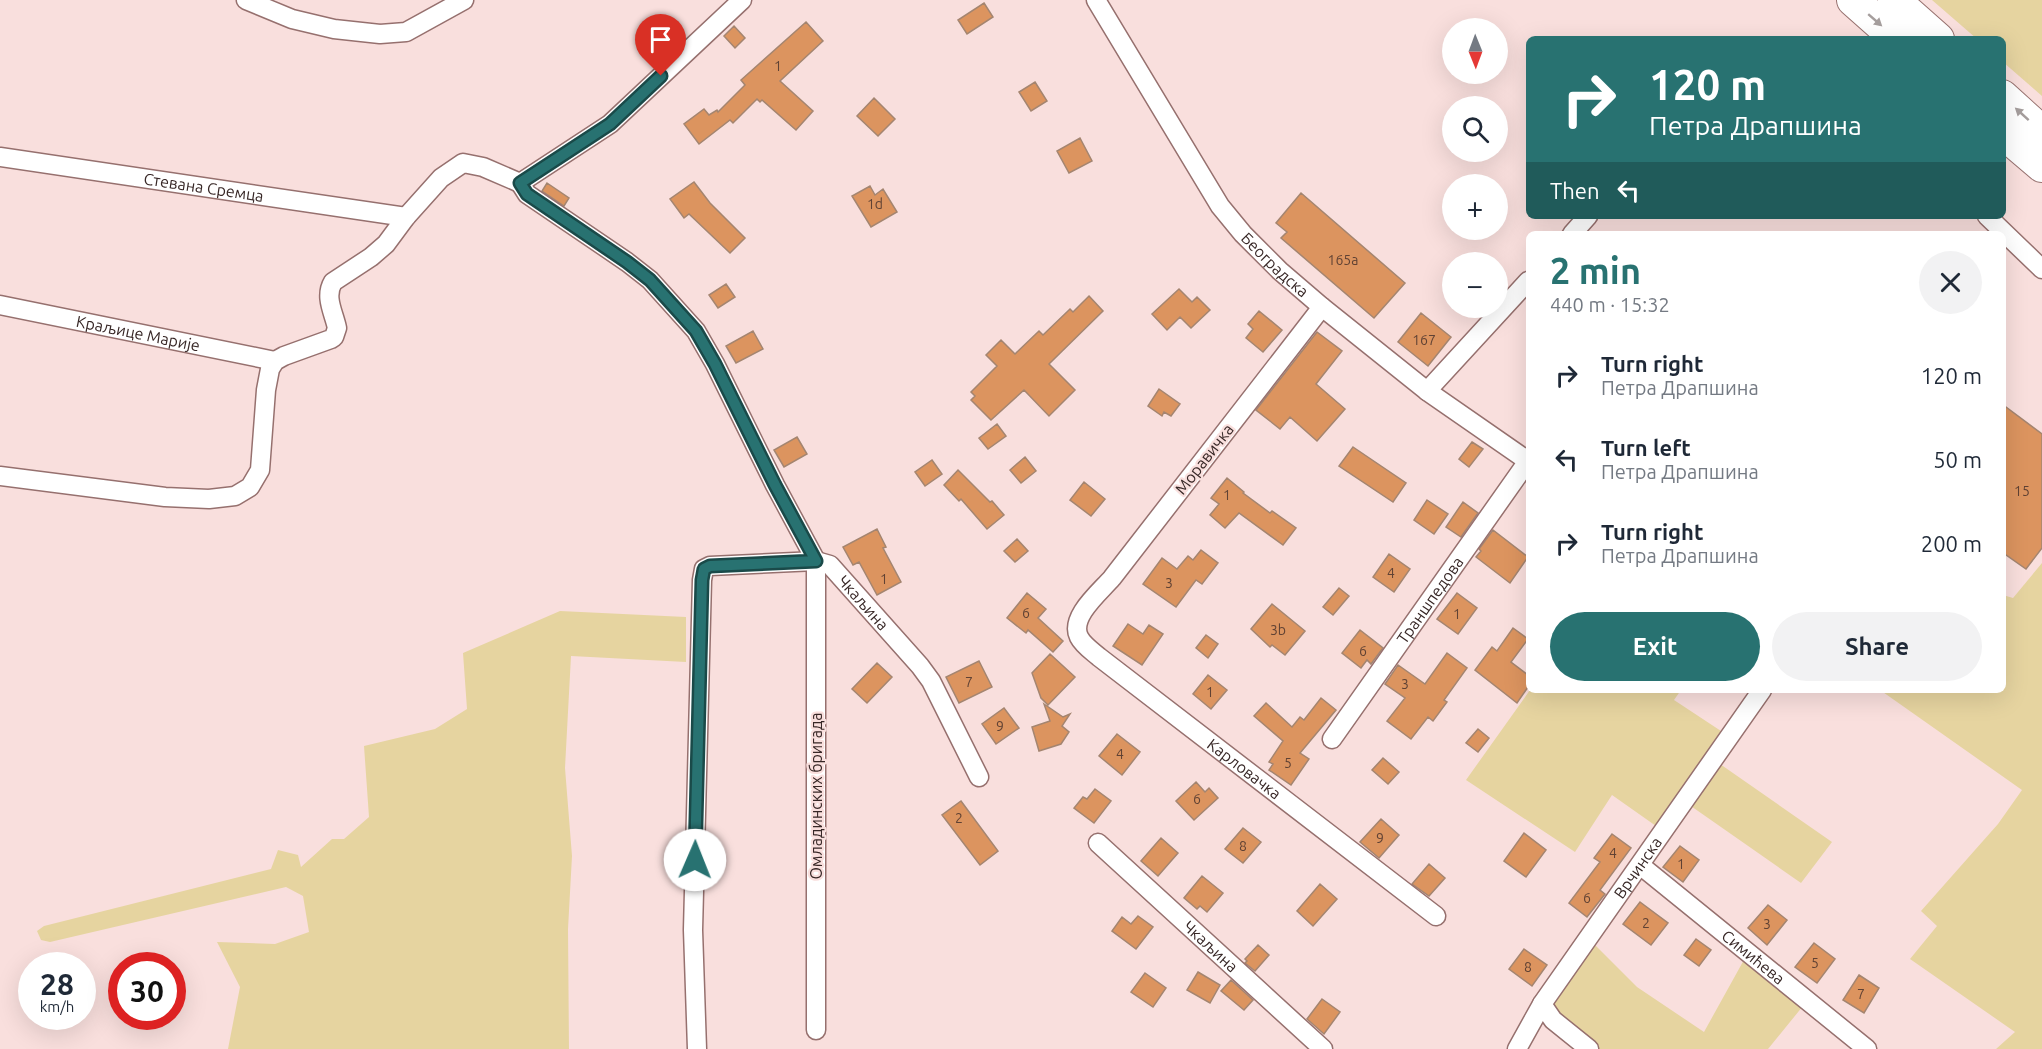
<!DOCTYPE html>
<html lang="en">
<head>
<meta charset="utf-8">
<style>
  body { margin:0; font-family:Ubuntu,sans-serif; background:#f2f2f3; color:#1f2937; height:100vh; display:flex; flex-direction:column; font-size:22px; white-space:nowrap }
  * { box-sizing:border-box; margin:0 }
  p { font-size:20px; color:#747a83 }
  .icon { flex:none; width:33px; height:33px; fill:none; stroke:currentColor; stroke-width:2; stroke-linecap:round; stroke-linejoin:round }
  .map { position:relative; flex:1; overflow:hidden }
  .panel { position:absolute; left:1526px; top:231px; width:480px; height:462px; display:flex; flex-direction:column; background:#fff; border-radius:9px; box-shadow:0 6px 24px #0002 }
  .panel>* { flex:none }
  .top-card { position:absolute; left:1526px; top:36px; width:480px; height:183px; border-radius:9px; box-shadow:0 6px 24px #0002; background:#287271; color:#fff; overflow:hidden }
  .needle { width:39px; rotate:179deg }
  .tools { position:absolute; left:1442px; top:18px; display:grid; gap:12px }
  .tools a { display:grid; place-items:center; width:66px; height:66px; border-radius:50%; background:#fff; box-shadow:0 6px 24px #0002; font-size:30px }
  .speed { position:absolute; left:18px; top:952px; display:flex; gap:12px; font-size:30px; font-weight:700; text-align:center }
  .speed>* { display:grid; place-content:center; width:78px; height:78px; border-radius:50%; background:#fff; box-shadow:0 6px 24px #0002; line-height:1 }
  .speed small { font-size:15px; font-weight:400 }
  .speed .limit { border:9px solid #d22; background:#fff; color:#111 }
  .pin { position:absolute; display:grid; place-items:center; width:51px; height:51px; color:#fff; margin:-62px -26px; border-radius:50% 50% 50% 0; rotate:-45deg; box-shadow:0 0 6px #0007 }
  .pin .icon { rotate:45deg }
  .me { position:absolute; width:66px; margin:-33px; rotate:1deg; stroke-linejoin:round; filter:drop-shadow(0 0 4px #0008) }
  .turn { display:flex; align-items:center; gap:21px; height:126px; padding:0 24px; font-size:27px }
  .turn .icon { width:78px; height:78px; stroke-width:2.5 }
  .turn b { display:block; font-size:42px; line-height:51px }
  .then { display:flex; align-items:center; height:57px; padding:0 24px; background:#0003; gap:12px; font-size:22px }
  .round { display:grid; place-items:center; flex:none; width:63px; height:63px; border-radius:32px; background:#f2f2f3 }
  .overview { display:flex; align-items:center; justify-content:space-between; height:102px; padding:0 24px }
  h1 { font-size:36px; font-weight:700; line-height:45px; color:#287271 }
  .cta { display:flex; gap:12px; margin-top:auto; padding:12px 24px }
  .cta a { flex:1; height:69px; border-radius:36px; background:#287271; color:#fff; font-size:24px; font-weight:700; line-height:69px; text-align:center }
  .cta a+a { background:#f2f2f3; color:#1f2937 }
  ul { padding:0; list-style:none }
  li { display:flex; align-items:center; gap:18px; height:84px; padding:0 24px }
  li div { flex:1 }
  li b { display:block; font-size:22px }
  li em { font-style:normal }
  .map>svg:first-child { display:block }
  .green { fill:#e6d4a0 }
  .building { fill:#dc945f; stroke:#a48570; stroke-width:1.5 }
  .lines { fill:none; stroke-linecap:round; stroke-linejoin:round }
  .minor-casing { stroke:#96706e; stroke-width:21 }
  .motorway-casing { stroke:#96706e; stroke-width:34 }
  .minor { stroke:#fff; stroke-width:18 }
  .motorway { stroke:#fff; stroke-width:32 }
  .oneway { fill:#a59e9d }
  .route-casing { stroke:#1a4a49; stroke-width:15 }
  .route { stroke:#287271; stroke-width:10 }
  .labels { text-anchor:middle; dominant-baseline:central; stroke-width:4.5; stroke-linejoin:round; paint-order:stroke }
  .number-label { font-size:14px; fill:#604234 }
  .street-label { font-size:16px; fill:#372726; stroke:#f9dfdd }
</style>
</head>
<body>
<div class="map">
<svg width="2042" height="1049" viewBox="0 0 2042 1049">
  <rect width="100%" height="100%" fill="#f9dfdd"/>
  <path class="green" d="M1932 0H2042V96L2003 62 2002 39H1977Z
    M2042 563V1049H1996L2015 1032 1910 959 1937 926 1921 911 1998 824 2022 790 1880 690H2002L2003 595 2013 598Z
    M560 611 686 617V662L571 656 565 768 572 856 568 929 569 1049H228L240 987 217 942 275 944 309 932 303 896 286 887 50 942 41 940 37 931 44 926 271 869 278 850 298 855 301 867 332 839H344L369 817 364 746 435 729 467 709 463 653Z
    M1530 690H1681L1674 700 1721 731 1656 826 1612 795 1575 852 1466 780Z
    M1720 764 1832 842 1801 883 1688 804Z
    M1592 942 1637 987 1704 1032 1745 958 1803 1006 1768 1049H1595L1547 1003Z"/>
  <path class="building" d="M984 3 993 17 967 34 958 20Z
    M806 22 823 41 780 81 813 111 796 130 762 100 760 102 757 99 733 123 730 120 699 144 684 124 704 109 709 115 717 110 718 112 745 85 741 80Z
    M734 26 745 38 735 48 724 36Z
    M1035 82 1047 101 1031 111 1019 92Z
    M874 98 895 119 878 136 857 116Z
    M1080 138 1092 161 1069 173 1057 151Z
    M694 182 710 203 745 238 730 253 689 214 684 218 670 199Z
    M547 183 569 198 564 206 542 191Z
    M870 186 875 195 883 189 897 212 871 227 852 196Z
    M1301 193 1405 283 1374 318 1281 238 1287 232 1276 223Z
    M726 284 735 297 718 308 709 295Z
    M1179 289 1192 302 1197 297 1210 310 1191 328 1180 317 1167 330 1152 314Z
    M1089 296 1103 311 1049 364 1075 390 1049 416 1024 390 991 420 971 400 975 396 971 392 997 366 986 355 1001 340 1015 354 1039 331 1043 335 1070 309 1073 312Z
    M1259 311 1282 330 1263 352 1246 338 1253 329 1248 324Z
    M1421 313 1451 337 1428 366 1398 342Z
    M753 331 763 349 736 363 726 346Z
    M1317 332 1342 351 1316 384 1345 409 1317 441 1290 417 1280 429 1256 410Z
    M1159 389 1180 404 1171 416 1164 412 1162 416 1148 406Z
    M2002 404 2042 434V548L2026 569 2002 552Z
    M997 424 1006 436 988 449 979 438Z
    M797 437 807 454 784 467 774 450Z
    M1472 442 1483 449 1469 467 1459 459Z
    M1353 447 1406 483 1393 502 1339 466Z
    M1025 457 1036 471 1021 483 1010 470Z
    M932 460 942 474 925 486 915 472Z
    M958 470 990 502 992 501 1004 515 987 529 961 499 959 501 944 485Z
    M1227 478 1244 492 1243 493 1270 513 1272 511 1296 528 1283 545 1239 513 1225 528 1210 515 1219 504 1211 498Z
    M1084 482 1105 499 1091 516 1070 500Z
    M1427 500 1448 514 1434 534 1414 520Z
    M1463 502 1478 513 1461 537 1446 527Z
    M877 529 886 547 883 548 901 582 877 595 859 562 853 565 843 547Z
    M1493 530 1528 557 1510 583 1476 557 1481 551 1479 549Z
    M1017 539 1028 551 1015 562 1004 551Z
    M1201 550 1218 563 1202 584 1196 580 1176 607 1143 584 1162 558 1177 569 1188 556 1193 560Z
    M1389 554 1410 569 1394 592 1373 577Z
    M1339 588 1349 596 1333 615 1323 607Z
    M1027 593 1046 609 1038 618 1063 641 1053 652 1028 630 1026 633 1007 618Z
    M1457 593 1477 608 1458 634 1437 619Z
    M1272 604 1305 631 1285 655 1272 645 1270 647 1251 629Z
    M1128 624 1143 634 1149 625 1163 634 1142 665 1113 646Z
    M1513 628 1528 639 1511 662 1528 675V687L1517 703 1475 670 1492 647 1497 651Z
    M1360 630 1383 648 1371 664 1367 660 1361 668 1342 653Z
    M1206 635 1218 644 1208 658 1196 648Z
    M1447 653 1467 668 1444 700 1447 702 1433 721 1428 717 1411 739 1387 721 1405 698 1385 684 1398 665 1425 684Z
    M1050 654 1075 677 1048 705 1041 698 1032 673Z
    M979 661 992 687 959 703 946 677Z
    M877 663 892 677 867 703 852 689Z
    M1208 675 1227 690 1211 709 1193 694Z
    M1321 698 1336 710 1300 753 1309 759 1291 785 1269 770 1273 764 1269 762 1283 741 1254 716 1266 703 1292 727 1300 717 1304 720Z
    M1044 704 1063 717 1070 714 1062 726 1069 732 1061 744 1039 751 1032 727 1050 721Z
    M1004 708 1019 728 996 744 982 724Z
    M1478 729 1489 738 1478 752 1466 743Z
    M1117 734 1140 752 1122 775 1099 756Z
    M1383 758 1399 772 1388 784 1372 770Z
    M1196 782 1205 792 1209 788 1218 798 1194 820 1176 801Z
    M1095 789 1111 801 1094 823 1074 808 1083 797 1087 799Z
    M961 801 998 851 980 865 942 815Z
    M1381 819 1399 835 1379 858 1360 842Z
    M1243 828 1261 842 1243 863 1225 849Z
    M1524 833 1546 850 1526 877 1504 861Z
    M1612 834 1631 848 1600 890 1605 894 1587 917 1569 903 1600 862 1594 858Z
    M1161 838 1178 853 1158 876 1141 861Z
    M1680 846 1699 860 1683 882 1663 867Z
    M1429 864 1445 878 1429 896 1412 884Z
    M1202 876 1223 893 1207 912 1200 906 1197 909 1184 898Z
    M1320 884 1337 899 1313 926 1297 911Z
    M1640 902 1668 923 1651 945 1623 924Z
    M1768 905 1787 920 1767 945 1748 928Z
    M1138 916 1153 927 1136 949 1112 931 1122 917 1131 924Z
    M1696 939 1711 950 1699 966 1684 955Z
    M1814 943 1835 959 1817 983 1795 967Z
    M1258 945 1269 955 1255 971 1245 963 1247 961 1245 959Z
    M1524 949 1547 965 1532 986 1509 969Z
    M1198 972 1220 985 1210 1003 1187 990Z
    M1145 973 1166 988 1153 1007 1131 992Z
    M1859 975 1879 988 1864 1013 1843 1000Z
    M1231 980 1253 1000 1244 1010 1221 991Z
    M1322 999 1340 1012 1324 1034 1307 1019Z"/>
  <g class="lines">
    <defs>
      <g id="minor">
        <path d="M246 0 292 19 334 29 380 34 406 32 464 0"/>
        <path id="s1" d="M1096 0 1220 206 1243 234 1280 271 1322 307 1427 391 1528 461"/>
        <path id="s2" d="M0 157 406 217"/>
        <path d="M520 183 527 194 627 262 650 280 696 331 715 364 775 485 816 561V1030"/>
        <path d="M520 183 610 124 742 0"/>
        <path d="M1987 216 2042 269"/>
        <path d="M1572 234 1588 216"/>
        <path id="s3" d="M0 305 275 361"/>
        <path id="s4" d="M1322 307 1112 578C1100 592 1069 617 1079 637 1083 645 1092 651 1099 657L1436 916"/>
        <path d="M1427 391 1528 281"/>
        <path d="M0 476 165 497 209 499 235 496 250 487 260 470 266 390 270 369 275 361 284 356 331 339 334 337 337 328C334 313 324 297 333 282L371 257 386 244 406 217 441 178 463 163 483 167 520 183"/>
        <path id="s5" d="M1332 739 1528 461"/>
        <path id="s6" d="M1098 843 1323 1049"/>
        <path id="s7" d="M1640 865 1867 1049"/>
        <path d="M1542 1004 1553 1020 1589 1049"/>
        <path id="s8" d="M697 1049 693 930 702 580 704 569 710 566 816 561 830 565 920 666 931 681 979 777"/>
        <path id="s9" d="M1517 1049 1542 1004 1762 690"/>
      </g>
      <path id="motorway" d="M1853 0 1897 39
        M1894 0 1938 39
        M2002 96 2042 132
        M2002 132 2042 166"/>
    </defs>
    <use href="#minor" class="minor-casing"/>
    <use href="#motorway" class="motorway-casing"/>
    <use href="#minor" class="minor"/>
    <use href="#motorway" class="motorway"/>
  </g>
  <defs><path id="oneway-solid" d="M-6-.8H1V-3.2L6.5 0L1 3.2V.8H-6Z" transform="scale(1.5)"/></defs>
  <g class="oneway">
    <use href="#oneway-solid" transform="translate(1875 20) rotate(41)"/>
    <use href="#oneway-solid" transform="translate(2022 114) rotate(-138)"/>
  </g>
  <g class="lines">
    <defs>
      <path id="route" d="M661 76 610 124 520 183 527 194 627 262 650 280 696 331 715 364 775 485 816 561 710 566 704 569 702 580 695 860"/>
    </defs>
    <use href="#route" class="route-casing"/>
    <use href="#route" class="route"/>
  </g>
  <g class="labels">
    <g class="number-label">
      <text x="778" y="66">1</text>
      <text x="875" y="204">1d</text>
      <text x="1343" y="260">165a</text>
      <text x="1424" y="340">167</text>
      <text x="2022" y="491">15</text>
      <text x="1227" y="495">1</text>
      <text x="1391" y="573">4</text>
      <text x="884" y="579">1</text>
      <text x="1169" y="583">3</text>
      <text x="1026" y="613">6</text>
      <text x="1457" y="614">1</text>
      <text x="1278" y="630">3b</text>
      <text x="1363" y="651">6</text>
      <text x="969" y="682">7</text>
      <text x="1405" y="684">3</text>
      <text x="1210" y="692">1</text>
      <text x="1000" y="726">9</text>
      <text x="1120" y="754">4</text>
      <text x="1288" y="763">5</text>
      <text x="1197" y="799">6</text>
      <text x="959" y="818">2</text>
      <text x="1380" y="838">9</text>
      <text x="1243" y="846">8</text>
      <text x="1613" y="853">4</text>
      <text x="1681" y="864">1</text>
      <text x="1587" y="898">6</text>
      <text x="1646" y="923">2</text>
      <text x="1767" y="924">3</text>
      <text x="1815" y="963">5</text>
      <text x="1528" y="967">8</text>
      <text x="1861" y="994">7</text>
    </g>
    <g class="street-label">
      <text stroke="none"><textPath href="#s2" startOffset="206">Стевана Сремца</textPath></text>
      <text stroke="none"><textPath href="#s1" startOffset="321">Београдска</textPath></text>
      <text stroke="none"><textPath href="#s3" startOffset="141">Краљице Марије</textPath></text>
      <text transform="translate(1204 459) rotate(-52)">Моравичка</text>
      <text stroke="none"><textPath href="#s5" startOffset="170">Траншпедова</textPath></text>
      <text stroke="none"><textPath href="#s8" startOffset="658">Чкаљина</textPath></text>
      <text stroke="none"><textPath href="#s4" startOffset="626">Карловачка</textPath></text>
      <text transform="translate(816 796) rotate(-90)">Омладинских бригада</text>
      <text stroke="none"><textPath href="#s9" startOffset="218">Врчинска</textPath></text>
      <text stroke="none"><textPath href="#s6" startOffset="153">Чкаљина</textPath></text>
      <text stroke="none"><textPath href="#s7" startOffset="146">Симићева</textPath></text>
    </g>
  </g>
</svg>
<div class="tools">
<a><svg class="needle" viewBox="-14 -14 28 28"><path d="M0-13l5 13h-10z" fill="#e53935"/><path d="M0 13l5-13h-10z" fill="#747a83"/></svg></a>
<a><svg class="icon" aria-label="search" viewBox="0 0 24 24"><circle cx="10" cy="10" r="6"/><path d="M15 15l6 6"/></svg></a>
<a>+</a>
<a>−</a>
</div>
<div class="speed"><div>28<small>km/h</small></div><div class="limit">30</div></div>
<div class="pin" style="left:661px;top:76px;background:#d93025"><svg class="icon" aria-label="arrive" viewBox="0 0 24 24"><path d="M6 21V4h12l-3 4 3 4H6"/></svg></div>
<svg class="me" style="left:695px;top:860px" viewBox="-20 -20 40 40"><circle r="19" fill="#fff"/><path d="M0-13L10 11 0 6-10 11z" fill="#287271"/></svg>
<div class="top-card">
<div class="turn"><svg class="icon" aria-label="right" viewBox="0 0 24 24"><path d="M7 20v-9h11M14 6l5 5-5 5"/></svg><div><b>120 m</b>Петра Драпшина</div></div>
<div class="then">Then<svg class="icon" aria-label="left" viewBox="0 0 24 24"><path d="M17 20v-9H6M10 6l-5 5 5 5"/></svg></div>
</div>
<section class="panel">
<div class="overview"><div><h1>2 min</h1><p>440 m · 15:32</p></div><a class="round"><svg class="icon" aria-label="close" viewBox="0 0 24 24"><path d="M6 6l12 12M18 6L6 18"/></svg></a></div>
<ul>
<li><svg class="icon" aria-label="right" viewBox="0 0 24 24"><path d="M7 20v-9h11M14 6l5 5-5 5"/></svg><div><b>Turn right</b><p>Петра Драпшина</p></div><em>120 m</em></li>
<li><svg class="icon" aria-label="left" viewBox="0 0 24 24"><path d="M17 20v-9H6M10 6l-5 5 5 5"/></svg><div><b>Turn left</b><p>Петра Драпшина</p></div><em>50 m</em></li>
<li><svg class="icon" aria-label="right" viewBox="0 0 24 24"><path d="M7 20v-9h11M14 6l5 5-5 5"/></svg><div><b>Turn right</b><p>Петра Драпшина</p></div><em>200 m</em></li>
</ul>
<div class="cta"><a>Exit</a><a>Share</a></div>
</section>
</div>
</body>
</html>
